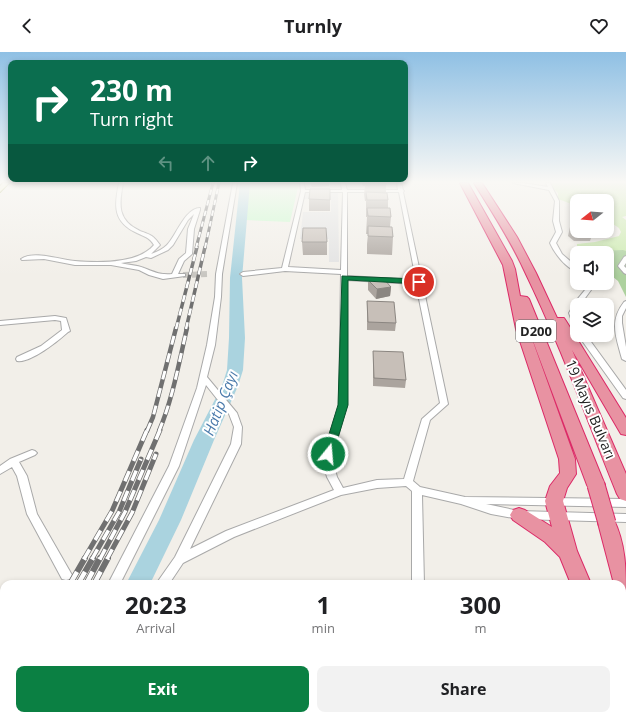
<!DOCTYPE html>
<html lang="en">
<head>
<meta charset="utf-8">
<style>
  body { margin:0; font-family:"Open Sans",sans-serif; background:#f2f2f2; color:#202124; height:100vh; display:flex; flex-direction:column; font-size:15px; white-space:nowrap }
  * { box-sizing:border-box; margin:0 }
  p { font-size:13px; color:#757577 }
  .icon { flex:none; width:22px; height:22px; fill:none; stroke:currentColor; stroke-width:2; stroke-linecap:round; stroke-linejoin:round }
  .map { position:relative; flex:1; overflow:hidden }
  .details { position:absolute; left:0px; top:528px; width:626px; height:140px; display:flex; flex-direction:column; background:#fff; border-radius:12px 12px 0 0; box-shadow:0 2px 6px #0003 }
  .details>* { flex:none }
  .banner { position:absolute; left:8px; top:8px; width:400px; height:122px; border-radius:8px; box-shadow:0 2px 6px #0003; background:#0b6e4f; color:#fff; overflow:hidden }
  .needle { width:26px; rotate:253deg }
  .fabs { position:absolute; left:570px; top:142px; display:grid; gap:8px }
  .fabs a { display:grid; place-items:center; width:44px; height:44px; border-radius:8px; background:#fff; box-shadow:0 2px 6px #0003; font-size:20px }
  .pin { position:absolute; display:grid; place-items:center; width:34px; height:34px; color:#fff; margin:-17px; border:2px solid #fff; border-radius:50%; box-shadow:0 1px 4px #0007 }
  .me { position:absolute; width:44px; margin:-22px; rotate:17deg; stroke-linejoin:round; filter:drop-shadow(0 0 3px #0008) }
  .turn { display:flex; align-items:center; gap:14px; height:84px; padding:0 16px; font-size:18px }
  .turn .icon { width:52px; height:52px; stroke-width:2.5 }
  .turn b { display:block; font-size:28px; line-height:34px }
  .lanes { display:flex; align-items:center; height:38px; padding:0 16px; background:#0003; justify-content:center; gap:20px; direction:ltr }
  .lanes .off { opacity:.35 }
  .eta { display:flex; justify-content:space-evenly; align-items:center; height:68px; text-align:center }
  .eta b { font-size:24px; font-weight:700; line-height:28px }
  .action { display:flex; gap:8px; margin-top:auto; padding:8px 16px }
  .action a { flex:1; height:46px; border-radius:8px; background:#0b8043; color:#fff; font-size:16px; font-weight:700; line-height:46px; text-align:center }
  .action a+a { background:#f2f2f2; color:#202124 }
  header { display:flex; justify-content:space-between; align-items:center; height:52px; padding:0 16px; background:#fff; font-size:18px; font-weight:700 }
  .map>svg:first-child { display:block }
  .grass { fill:#cdebb0 }
  .forest { fill:#add19e }
  .park { fill:#c8facc }
  .parking { fill:#e2e2e2 }
  .lines { fill:none; stroke-linecap:round; stroke-linejoin:round }
  .river { fill:#aad3df; fill-rule:evenodd }
  .street-tunnel { stroke:#c8c6c1; stroke-width:6; stroke-dasharray:6 3; stroke-linecap:butt }
  .street-casing { stroke:#a9a9a9; stroke-width:2 }
  .secondary-casing { stroke:#707d05; stroke-width:2 }
  .highway-casing { stroke:#dc2a67; stroke-width:2 }
  .street { fill:#fff; fill-rule:evenodd }
  .secondary { fill:#f7fabf; fill-rule:evenodd }
  .highway { fill:#e892a2; fill-rule:evenodd }
  .rail-far4-casing { stroke:#707070; stroke-width:3 }
  .rail-far3-casing { stroke:#707070; stroke-width:3.5 }
  .rail-far2-casing { stroke:#707070; stroke-width:4.5 }
  .rail-far1-casing { stroke:#707070; stroke-width:5 }
  .rail-casing { stroke:#707070; stroke-width:6 }
  .rail-far4 { stroke:#fff; stroke-width:2; stroke-dasharray:5.5; stroke-linecap:butt }
  .rail-far3 { stroke:#fff; stroke-width:2.5; stroke-dasharray:7; stroke-linecap:butt }
  .rail-far2 { stroke:#fff; stroke-width:3; stroke-dasharray:9; stroke-linecap:butt }
  .rail-far1 { stroke:#fff; stroke-width:3.5; stroke-dasharray:11; stroke-linecap:butt }
  .rail { stroke:#fff; stroke-width:4.5; stroke-dasharray:14; stroke-linecap:butt }
  .highway-bridge-casing { stroke:#dc2a67; stroke-width:19; stroke-linecap:butt }
  .highway-bridge { stroke:#e892a2; stroke-width:17 }
  .wall { fill:#aba49e }
  .shaded-wall { fill:#8b8681 }
  .building { fill:#c7bfb8; stroke:#8b8681 }
  .route { fill:#0b8043; stroke:#07532c }
  .labels { text-anchor:middle; dominant-baseline:central; stroke-width:4; stroke-linejoin:round; paint-order:stroke }
  .shield { fill:#fff; stroke:#646464; stroke-width:1 }
  .shield-label { font-size:13px; font-weight:bold; fill:#222 }
  .street-label { font-size:14px; fill:#222; stroke:#fff }
  .water-label { font-size:15px; font-style:italic; fill:#4a7aab; stroke:#fff }
</style>
</head>
<body>
<header><svg class="icon" aria-label="back" viewBox="0 0 24 24"><path d="M15 5l-7 7 7 7"/></svg>Turnly<svg class="icon" aria-label="heart" viewBox="0 0 24 24"><path d="M12 20l-8-8c-3-5 5-10 8-4 3-6 11-1 8 4z"/></svg></header>
<div class="map">
<svg width="626" height="668" viewBox="0 0 626 668">
  <rect width="100%" height="100%" fill="#f2efe9"/>
  <path class="grass" d="M550 131H626V164L622 165 626 168V199H600L582 201 577 197V192L595 190 619 184 621 180 619 176 607 168V149H577V154L558 147V141L553 136Z"/>
  <path class="forest" d="M623 198 626 199V245L618 229 607 220V201H589L600 199Z"/>
  <path class="park" d="M250 131H299L290 170 245 168Z"/>
  <path class="parking" d="M305 140 338 141 339 210H329V187H300L303 160H331V148L304 147Z"/>
  <g class="lines">
    <path class="river" d="M240 131H250L242 226 245 286 243 318 238 334 214 388 181 468 150 532H126L159 468 194 388 222 334 227 318 229 286 230 226Z
      M52 664H82L80 668H50Z"/>
    <path class="street-tunnel" d="M183 223 210 222"/>
    <defs>
      <path id="street" d="M119 131H123C119 153 117 168 140 179 151 183 153 183 160 193L151 202C157 200 163 197 167 193 176 184 185 156 200 156V158L194 177 192 202 184 209 178 222H185V224L163 227 149 223 139 218 111 213H75L44 207 22 208 21 207C34 198 60 208 75 209 99 211 138 212 154 193 149 185 145 185 137 181 113 170 114 154 119 131ZM194 162 188 177 186 201 179 207 172 222C160 223 154 220 144 216 137 213 128 213 121 211L136 209 146 205 151 206 168 198 173 193 188 168Z
        M233 131H237L222 222 221 245 215 293 207 325 237 361 242 375 241 392 190 497 226 479 334 438 327 425 324 414 323 402 339 353 341 222 285 219 243 224 240 222 243 220 282 216 301 139 300 131H304L305 138H342L341 131H345L347 138H398L397 131H401L403 138 404 139 403 140 448 352 430 368 413 429 420 435 465 445 626 447V455L486 452 519 459 626 462V470L519 467 491 462 461 452 422 443 424 532H412V439L406 434 377 436 341 443 234 485 183 511 169 532H156L175 505 231 392 234 375 229 362 206 333 179 414 120 532H108L169 414 197 336 207 293 215 245 216 222ZM305 140H343L341 218 288 215ZM347 140H399L416 228 347 224ZM347 228 416 232 440 351 422 367 404 427 377 428 343 436 337 425 334 414 333 402 347 353Z
        M513 131H523L548 135 546 131H550L559 149V169L562 180 556 191 562 202 577 215V220C565 215 555 202 550 191L556 180 553 169 555 149 549 138Z
        M626 204V211L624 214 626 216V222L624 221 618 214 624 205Z
        M584 231H590L591 238 580 253H577L575 261 577 265V277L574 275 569 261 576 249 585 238Z
        M626 249V256L622 264V271L626 295V309L622 307C616 285 609 269 624 250Z
        M55 264 66 266 70 279 68 280C58 289 31 311 17 309L16 307 17 305 41 294 62 278 61 269 55 268 0 273V269Z
        M578 283H586L626 338V347L623 346Z
        M32 398 35 399 37 401 35 403 19 410 27 424 37 462 72 523 70 527 66 528 62 527 27 462 17 424 12 415 0 422V414L10 407Z
        M77 664H91L89 668H75Z
        M444 664H458L459 668H445Z"/>
      <path id="secondary" d="M3 131H9L0 140V134Z"/>
      <path id="highway" d="M460 131H468L512 209 515 217 520 244 527 245 529 247 605 433 602 438 596 439 590 438 587 433 527 273 575 407 576 422 567 436 563 449 577 499 591 532H571L560 505 545 490 513 468 510 463 513 458 519 456 525 458 552 475 545 449 550 434 560 421 559 407 516 277 503 213Z
        M474 131H482L517 185 536 221 557 266H564L566 269 626 366V383L621 382 572 298 626 422V449L620 447 617 442C587 368 560 292 525 220 511 189 492 160 474 131Z
        M607 464 613 466C626 492 626 517 626 546L622 545V532H614L598 471 601 466Z
        M622 634 626 636V668L617 667 616 664H622Z"/>
    </defs>
    <use href="#street" class="street-casing"/>
    <use href="#secondary" class="secondary-casing"/>
    <use href="#highway" class="highway-casing"/>
    <use href="#street" class="street"/>
    <use href="#secondary" class="secondary"/>
    <use href="#highway" class="highway"/>
    <defs>
      <path id="rail-far4" d="M196 196 213 131
        M205 196 219 131"/>
      <path id="rail-far3" d="M176 277 197 195
        M186 277 205 195"/>
      <path id="rail-far2" d="M147 379 153 365 176 276
        M159 379C173 346 179 310 187 276"/>
      <path id="rail-far1" d="M84 507 112 459 147 378
        M92 507 119 460 141 407
        M100 507 125 460 160 378
        M107 507 132 461 156 402"/>
      <path id="rail" d="M70 532 85 506
        M78 532 93 506
        M86 532 100 506
        M94 532 108 506
        M0 644 4 638
        M0 657 4 651
        M2 668 5 664
        M12 668 15 664"/>
    </defs>
    <use href="#rail-far4" class="rail-far4-casing"/>
    <use href="#rail-far3" class="rail-far3-casing"/>
    <use href="#rail-far2" class="rail-far2-casing"/>
    <use href="#rail-far1" class="rail-far1-casing"/>
    <use href="#rail" class="rail-casing"/>
    <use href="#rail-far4" class="rail-far4"/>
    <use href="#rail-far3" class="rail-far3"/>
    <use href="#rail-far2" class="rail-far2"/>
    <use href="#rail-far1" class="rail-far1"/>
    <use href="#rail" class="rail"/>
    <defs>
      <path id="highway-bridge" d="M596 433 607 471"/>
    </defs>
    <use href="#highway-bridge" class="highway-bridge-casing"/>
    <use href="#highway-bridge" class="highway-bridge"/>
  </g>
  <path class="wall" d="M310 131H329V134L312 135Z
    M362 131H386V141L388 148V156L391 165 390 175 393 185 392 203 367 202V192L368 182H366L367 165H366V149H365L364 142 365 134H363Z
    M330 137V159H309V147Z
    M570 175 593 180 590 189H574L568 184Z
    M302 190H327V203H303Z
    M368 228 391 235 390 244 376 247 368 238Z
    M367 249 396 271 395 279 367 278Z
    M373 299 406 328 405 336 373 334Z"/>
  <path class="shaded-wall" d="M391 235 390 244 376 247 377 237Z"/>
  <path class="building" d="M366 131H386V133H366Z
    M310 137H330V148L309 147Z
    M366 140 387 141 388 148H367Z
    M367 156H390L391 165 368 164Z
    M368 174 392 175 393 185 368 184Z
    M570 175H577V179H592L593 180 576 181Z
    M303 176H326L327 190H302Z
    M383 226 391 235 377 237 368 228Z
    M367 249 394 250 396 271 368 270Z
    M373 299 403 300 406 328 374 326Z"/>
  <linearGradient id="sky" x2="0" y2="1"><stop stop-color="#8fc0e4"/><stop offset="0.58" stop-color="#f9f8f5"/><stop offset="1" stop-color="#f9f8f5" stop-opacity="0"/></linearGradient>
  <rect width="626" height="224" fill="url(#sky)"/>
  <path class="route" d="M342 224 419 227 422 230 419 232 348 228V353L333 402 332 404H324L323 402 338 353Z"/>
  <g class="labels">
    <rect class="shield" x="516" y="268" width="40" height="22" rx="3"/>
    <g class="shield-label">
      <text x="536" y="279">D200</text>
    </g>
    <g class="street-label">
      <text transform="translate(591 357) rotate(67)">19 Mayıs Bulvarı</text>
    </g>
    <g class="water-label">
      <text transform="translate(220 351) rotate(-68)">Hatip Çayı</text>
    </g>
  </g>
</svg>
<div class="fabs">
<a><svg class="needle" viewBox="-14 -14 28 28"><path d="M0-13l5 13h-10z" fill="#e53935"/><path d="M0 13l5-13h-10z" fill="#757577"/></svg></a>
<a><svg class="icon" aria-label="sound" viewBox="0 0 24 24"><path d="M4 9h4l5-4v14l-5-4H4zM17 9q2 3 0 6"/></svg></a>
<a><svg class="icon" aria-label="layers" viewBox="0 0 24 24"><path d="M12 4l9 5-9 5-9-5zM3 14l9 5 9-5"/></svg></a>
</div>
<div class="pin" style="left:419px;top:230px;background:#d93025"><svg class="icon" aria-label="arrive" viewBox="0 0 24 24"><path d="M6 21V4h12l-3 4 3 4H6"/></svg></div>
<svg class="me" style="left:328px;top:402px" viewBox="-20 -20 40 40"><circle r="17" fill="#0b8043" stroke="#fff" stroke-width="3"/><path d="M0-11L8 9 0 5-8 9z" fill="#fff"/></svg>
<div class="banner">
<div class="turn"><svg class="icon" aria-label="right" viewBox="0 0 24 24"><path d="M7 20v-9h11M14 6l5 5-5 5"/></svg><div><b>230 m</b>Turn right</div></div>
<div class="lanes"><svg class="icon off" aria-label="left" viewBox="0 0 24 24"><path d="M17 20v-9H6M10 6l-5 5 5 5"/></svg><svg class="icon off" aria-label="ahead" viewBox="0 0 24 24"><path d="M12 20V5M6 11l6-6 6 6"/></svg><svg class="icon" aria-label="right" viewBox="0 0 24 24"><path d="M7 20v-9h11M14 6l5 5-5 5"/></svg></div>
</div>
<section class="details">
<div class="eta">
<div><b>20:23</b><p>Arrival</p></div>
<div><b>1</b><p>min</p></div>
<div><b>300</b><p>m</p></div>
</div>
<div class="action"><a>Exit</a><a>Share</a></div>
</section>
</div>
</body>
</html>
